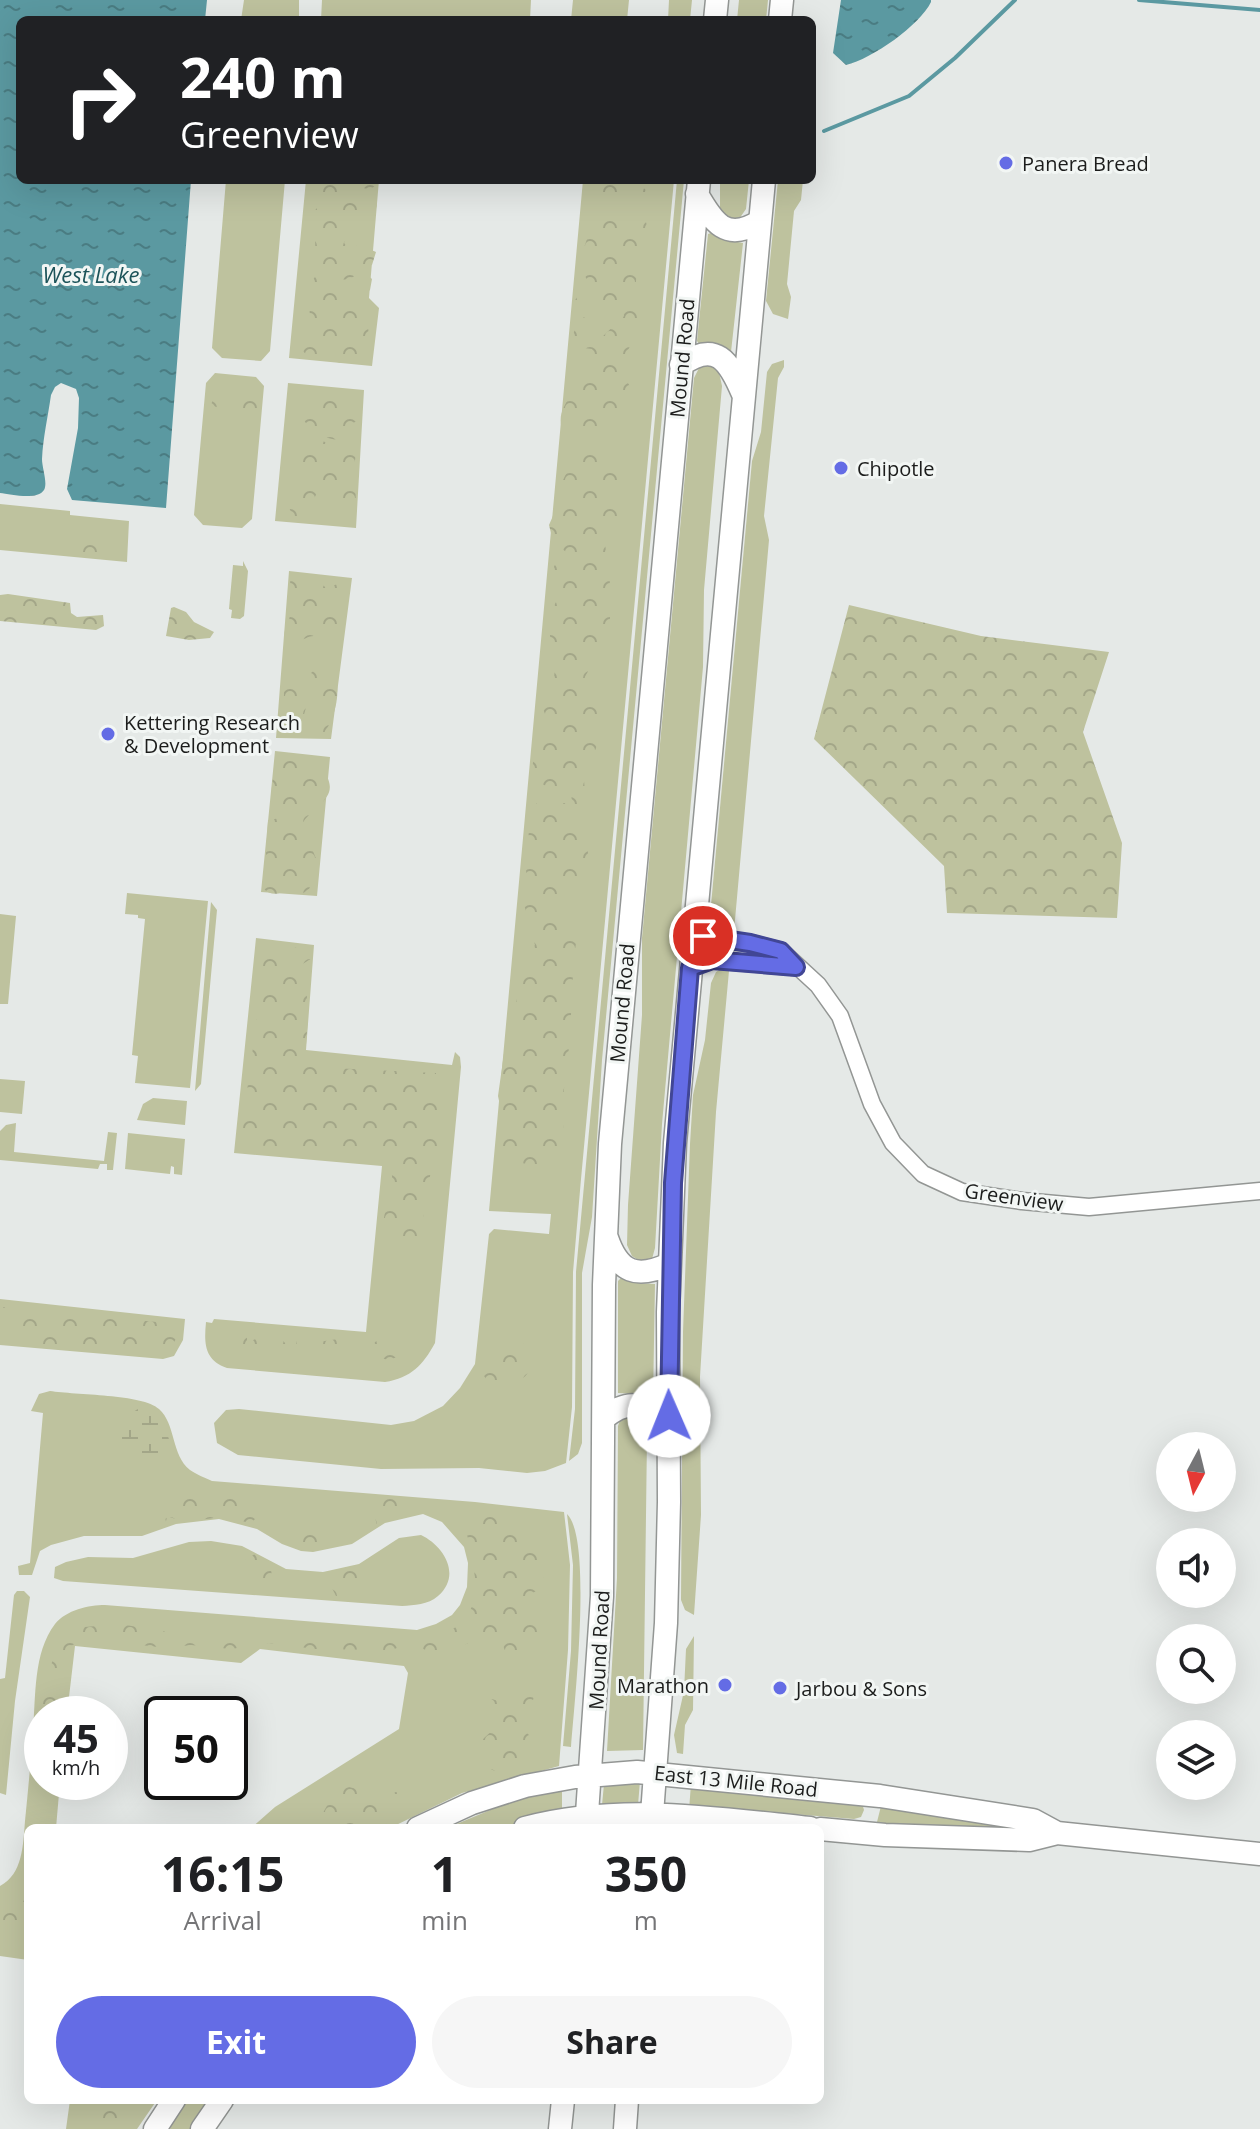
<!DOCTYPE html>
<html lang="en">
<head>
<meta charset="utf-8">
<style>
  body { margin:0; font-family:"Open Sans",sans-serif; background:#f6f6f6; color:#202124; height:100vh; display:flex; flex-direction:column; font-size:30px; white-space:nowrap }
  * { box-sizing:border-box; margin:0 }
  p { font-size:26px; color:#757577 }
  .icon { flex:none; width:44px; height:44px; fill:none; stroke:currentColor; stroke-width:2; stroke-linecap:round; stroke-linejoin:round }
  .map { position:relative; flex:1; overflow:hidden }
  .panel { position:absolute; left:24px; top:1824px; width:800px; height:280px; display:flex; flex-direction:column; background:#fff; border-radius:12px; box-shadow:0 8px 32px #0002 }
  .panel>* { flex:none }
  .banner { position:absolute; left:16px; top:16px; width:800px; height:168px; border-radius:12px; box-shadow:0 8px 32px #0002; background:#202124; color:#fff; overflow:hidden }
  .needle { width:52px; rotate:187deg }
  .buttons { position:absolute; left:1156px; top:1432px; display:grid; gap:16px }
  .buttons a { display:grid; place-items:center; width:80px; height:80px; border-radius:50%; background:#fff; box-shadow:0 8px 32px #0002; font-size:40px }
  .speed { position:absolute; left:24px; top:1696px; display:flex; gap:16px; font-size:40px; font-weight:700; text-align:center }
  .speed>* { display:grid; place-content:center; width:104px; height:104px; border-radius:50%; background:#fff; box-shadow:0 8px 32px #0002; line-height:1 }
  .speed small { font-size:20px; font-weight:400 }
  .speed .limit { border:4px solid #111; border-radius:12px; background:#fff; color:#111 }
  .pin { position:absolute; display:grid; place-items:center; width:68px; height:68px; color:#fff; margin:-34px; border:4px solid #fff; border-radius:50%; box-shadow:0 2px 8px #0007 }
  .me { position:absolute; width:88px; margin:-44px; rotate:359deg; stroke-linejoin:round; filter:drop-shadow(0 0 6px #0008) }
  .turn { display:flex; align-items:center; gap:28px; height:168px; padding:0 32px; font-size:36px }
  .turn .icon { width:104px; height:104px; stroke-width:2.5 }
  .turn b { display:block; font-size:56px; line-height:68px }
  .eta { display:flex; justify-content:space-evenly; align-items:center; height:136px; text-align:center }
  .eta b { font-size:48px; font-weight:700; line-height:56px }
  .primary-button { display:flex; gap:16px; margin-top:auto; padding:16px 32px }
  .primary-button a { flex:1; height:92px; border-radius:48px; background:#646ce5; color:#fff; font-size:32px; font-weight:700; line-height:92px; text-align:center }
  .primary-button a+a { background:#f6f6f6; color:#202124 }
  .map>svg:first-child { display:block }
  .grass { fill:#bec29e }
  .forest { fill:url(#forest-crowns) }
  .wetland { fill:url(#wetland-marsh) }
  .water { fill:url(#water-ripples) }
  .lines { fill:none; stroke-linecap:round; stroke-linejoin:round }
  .stream { stroke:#5b99a1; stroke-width:4 }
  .minor-casing { stroke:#939694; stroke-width:19 }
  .major-casing { stroke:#939694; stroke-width:25 }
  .minor { stroke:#fff; stroke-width:16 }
  .major { stroke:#fff; stroke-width:22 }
  .route-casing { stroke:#414695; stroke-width:20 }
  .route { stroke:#646ce5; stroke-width:14 }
  .poi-dot { fill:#646ce5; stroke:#f2f6f4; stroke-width:3 }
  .labels { text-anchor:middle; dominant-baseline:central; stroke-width:6; stroke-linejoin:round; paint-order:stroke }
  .poi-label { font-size:20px; fill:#1c1d1c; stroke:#f2f6f4; text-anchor:start }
  .street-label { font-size:20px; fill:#1c1d1c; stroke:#f2f6f4 }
  .water-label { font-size:22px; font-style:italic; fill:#1c5359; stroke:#f2f6f4 }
</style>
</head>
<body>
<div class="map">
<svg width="1260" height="2129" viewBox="0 0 1260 2129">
  <defs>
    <pattern id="forest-crowns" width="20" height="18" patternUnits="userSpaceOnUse" patternTransform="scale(2)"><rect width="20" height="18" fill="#bec29e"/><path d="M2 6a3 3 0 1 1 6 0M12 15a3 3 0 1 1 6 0" fill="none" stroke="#a3a688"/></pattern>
    <pattern id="wetland-marsh" width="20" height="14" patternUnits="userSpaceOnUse" patternTransform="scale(2)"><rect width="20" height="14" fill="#bec29e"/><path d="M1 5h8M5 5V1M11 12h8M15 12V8" fill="none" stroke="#a3a688"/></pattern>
    <pattern id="water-ripples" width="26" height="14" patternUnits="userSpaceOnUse" patternTransform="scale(2)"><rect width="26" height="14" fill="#5b99a1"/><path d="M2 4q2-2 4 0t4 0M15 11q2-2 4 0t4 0" fill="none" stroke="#4a7c82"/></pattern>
  </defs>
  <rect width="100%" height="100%" fill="#e5e9e7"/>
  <path class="grass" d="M244 0H299V20H241Z
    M322 0H531L530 20H321Z
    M573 0H629L627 20H571Z
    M669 0H692L690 20H668Z
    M739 0H768L766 20H737Z
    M226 180H285L270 351 261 361 222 358 212 348Z
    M306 180H379L369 298 379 308 372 366 289 358Z
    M583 180H674L581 1179 573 1272 572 1407 566 1463 545 1471 527 1473 479 1468 381 1469 238 1455 217 1443 214 1423 226 1410 239 1409 391 1425 414 1421 443 1406 460 1388 475 1364 489 1234 494 1229 549 1234 551 1214 489 1211Z
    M677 180H684L602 1060 592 1217 582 1273V1443L578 1454 569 1461 575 1409 576 1272Z
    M720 180H749L746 209 739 219 730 220 720 209Z
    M778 180H803L801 200 794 211 787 284 791 297 788 319 773 314 766 301Z
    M711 233 722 239 743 243 731 352 721 347 699 344 697 341 708 234Z
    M784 360V367L778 378 764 516 769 540 734 931 731 935C719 933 711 930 710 916L752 461 761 432 767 372 772 364Z
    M708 364 719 372 722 386 704 590 703 667 662 1124 655 1248 652 1259 643 1263 632 1256 627 1245 628 1205 642 1015V938L694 378 700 366Z
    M215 373 256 377 264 386 252 519 242 528 203 525 194 515 206 383Z
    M288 383 364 390 356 528 275 521Z
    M0 504 70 511V515L129 521 127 562 0 550Z
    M243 561 248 571 244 616 240 619 231 618 232 610 229 609 233 565 243 566Z
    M289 571 352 578 331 739 276 738Z
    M275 751 330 757 317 896 261 892Z
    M127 893 208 901 190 1088 135 1083 138 1056 132 1055 145 919 138 918V915L125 914Z
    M211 902 217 910 201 1084 195 1091Z
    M0 914 16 916 8 1004H0Z
    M256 938 314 945 306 1050 452 1065 455 1052 460 1057 461 1067 435 1343C423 1365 411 1378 385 1382L227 1368C204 1360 204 1343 206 1322L212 1323 214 1319 366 1332 382 1166 234 1153Z
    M724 967H729V971L716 1112 700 1377 701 1515 694 1615 685 1610 681 1600 683 1332 690 1144 693 1095 705 1040 711 983 716 972Z
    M0 1079 25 1081 22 1114 0 1112Z
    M153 1098 187 1101 185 1125 137 1120 143 1104Z
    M16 1123 14 1152 104 1161 108 1132 117 1133 113 1170H107V1164H100L98 1169 0 1160V1131L6 1125Z
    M128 1133 185 1139 182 1175 174 1174V1167L171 1166 170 1174 125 1169Z
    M622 1277 638 1283 655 1284 653 1399 636 1394 618 1393V1281Z
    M0 1299 185 1319 183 1340 174 1356 163 1359 0 1345Z
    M50 1391C75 1395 143 1394 159 1409 176 1424 171 1455 190 1470 196 1474 205 1478 212 1481L475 1502 564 1512 570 1565 568 1650 559 1766 462 1793 390 1828H251L275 1807 399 1729 408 1673 404 1666 260 1649 241 1663 75 1646 67 1714H42V1782H60L56 1828H28V1960L0 1956V1886C23 1874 23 1845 25 1821 28 1791 31 1760 33 1730 36 1696 33 1653 55 1624 66 1610 89 1605 105 1605L417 1630 436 1624 452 1615 460 1605 467 1587 468 1563 464 1547 442 1522 423 1514 385 1523 352 1544 313 1552 301 1551 282 1544 257 1529 219 1519 176 1524 142 1536H84L51 1545 40 1551 32 1575H19L18 1566 30 1563 43 1413 31 1411 39 1394Z
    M631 1414 643 1421 647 1437 643 1750 607 1751 617 1578 618 1426 620 1420Z
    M567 1514C593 1539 574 1706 571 1747L563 1746 571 1651 573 1565Z
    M421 1535C444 1546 462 1575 438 1596 428 1605 414 1605 402 1606L63 1581 54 1578 55 1567 66 1562 88 1557 133 1558 189 1542 211 1541 242 1546 286 1569 323 1572 359 1564 399 1538Z
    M17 1591H24L30 1597 15 1701 6 1795 0 1793V1679L5 1678 14 1595Z
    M694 1636 693 1710 685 1725 683 1754 677 1753 674 1735 684 1691 686 1649Z
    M640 1781 638 1805H602L604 1784Z
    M691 1784 862 1803 864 1810 861 1817 854 1819 781 1813 689 1810Z
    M562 1786V1812L500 1828H447L514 1800Z
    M881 1806 1031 1830 876 1826Z
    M70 2100H157L137 2129H66Z
    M181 2100H214L195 2129H170Z"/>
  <path class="forest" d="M317 180H380C372 193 365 188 352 186L326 199 316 192Z
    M596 180H635L648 192V201L639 202 598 194 594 186Z
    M339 201 375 202 377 205C373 224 351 225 344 243L349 248 360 245 376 252 372 265 363 267C351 286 334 280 316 272 314 262 316 251 315 240 312 215 308 204 339 201Z
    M592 211C610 215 628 208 643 214 655 238 638 256 636 281 635 296 642 308 639 324 634 346 623 348 623 377 643 396 629 425 604 432 592 436 578 437 565 436 555 416 564 408 573 390L571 382 586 361 594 357 592 349 584 348 577 352 569 347 579 317 587 318 592 334 599 340 624 316 622 309 616 304 591 311H575C573 300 576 296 586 291L588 284 580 260 588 236Z
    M364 272 372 279 370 290 360 298 361 305 367 310C367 329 374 343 358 357L349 354 340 363C330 358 309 360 303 351 295 340 307 331 309 321 313 304 300 297 315 277H324L339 286 358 285Z
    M233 391 256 396 260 399V408L254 416 246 418 211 405 215 393Z
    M349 391 360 395 362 420 352 423 342 440C328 440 305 432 303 415 303 409 306 400 308 394Z
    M356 426 359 429C360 441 356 450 355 461 353 481 359 499 353 519L346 523 339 520C339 501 342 484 317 493L303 519H295L287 504 304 479 298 455 303 443C320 436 329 443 342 452H346L351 433Z
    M610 449 618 454 623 471 616 532 605 544C610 578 615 611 605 645 602 658 588 665 583 683L599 681 603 706 599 740 584 780 586 805 578 822C590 838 590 863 585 882L578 886 570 901 562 904 556 918 574 916C581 930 575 943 574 958 571 1002 571 1046 564 1089 562 1104 566 1146 558 1156 546 1170 521 1163 505 1160L500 1153 505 1130 498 1096 505 1046C510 1043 518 1041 521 1036 528 1026 519 1015 517 1006 515 999 519 993 521 987 527 966 515 966 535 945L524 904 530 813 533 805C546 799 558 806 572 802 572 784 557 790 544 785 521 776 539 736 548 722 543 706 527 681 554 676 557 665 549 630 546 617 551 608 558 603 559 593 561 571 540 578 566 552L553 541 549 525 559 502 560 486 576 454 584 450Z
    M97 530 109 540 110 549 105 553 78 552V544L82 538Z
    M292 574 314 577C329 587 319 591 340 583L344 585 346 598 338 609 341 631 339 643 331 645C310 630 314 637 293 643L285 638C283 630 287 628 289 620 293 605 287 589 292 574Z
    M8 594 70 603 71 613 77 617 103 615 104 626 96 630 0 621V595Z
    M849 605 981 636 1109 652 1083 732 1122 843 1117 918 947 913 944 866 814 739Z
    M174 607 186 612 194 622 214 632 210 638 189 640 166 636 171 608Z
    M318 667 332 668C343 685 336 719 323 734L315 736 312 733 310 725 318 715V706L313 700 308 701C303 715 303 731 286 735L278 726 284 695 283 677 289 671H293L303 685H307L311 673Z
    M280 757H294L323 770C343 798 314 804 302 824L319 866 309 889 302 894 291 886C283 893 273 898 264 889L268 820 281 818 286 812 282 806 274 807C269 793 273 770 280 757Z
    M291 947 308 950 312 958 298 967 299 975 306 980 308 1016 305 1059 311 1067 436 1073 439 1142 430 1176 417 1253 408 1255 399 1241 384 1233C378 1208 410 1172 377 1156L316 1149 307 1150 246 1144 241 1143 238 1136 243 1120 259 1004 256 954Z
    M0 1307 167 1323 174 1329 177 1337 173 1344 159 1352 117 1344 99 1346 84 1351 34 1347C24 1331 18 1328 0 1326Z
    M243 1324 247 1328V1343L274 1330 285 1343 296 1346 298 1333 302 1331 310 1334 318 1342 338 1339 343 1346H370L383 1336 393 1335 399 1340 400 1350 397 1357 389 1360 362 1354 316 1355 281 1349 224 1348 222 1345 234 1327Z
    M504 1336C515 1338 524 1341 529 1352 545 1390 469 1398 485 1360 490 1350 487 1359 495 1352 498 1349 501 1341 504 1336Z
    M189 1493 238 1497 249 1501 255 1519 251 1523 221 1517 184 1522 167 1516 166 1522 164 1511 169 1498Z
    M385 1497 407 1498 415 1507 407 1516 392 1517 377 1525 373 1510Z
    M474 1507C488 1507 524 1519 531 1532 541 1547 544 1570 543 1588L528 1595 527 1602C542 1612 558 1622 543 1641L525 1644 521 1651 514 1656 506 1653 500 1638C474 1630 447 1666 418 1646L421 1638C496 1630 475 1569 463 1518L465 1510Z
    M309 1518 326 1537 327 1546C318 1551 310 1551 301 1547L297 1535 300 1523Z
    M255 1554 270 1563 272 1576 264 1581 251 1580 245 1560Z
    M356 1569 360 1572C357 1588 353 1594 337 1598L325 1574Z
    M120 1624 190 1636 252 1632 298 1638 398 1642 400 1647 391 1650 315 1649 269 1643 231 1649 191 1645 166 1648 108 1641H80L69 1647 61 1663 55 1714H42V1727L39 1716 40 1696 62 1634 73 1628Z
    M515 1693H534C533 1705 531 1711 521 1717L519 1725 531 1737 522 1761 516 1767C500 1776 488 1772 480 1756L483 1739 496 1727 484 1713 486 1704 492 1699 501 1702Z
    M349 1787 357 1789 360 1797 366 1804H374C382 1794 392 1791 405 1792L409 1800 382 1828H315C323 1814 332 1790 349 1787Z
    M28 1891V1933L0 1938V1909L23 1902Z
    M95 2100H147L131 2129H91Z"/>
  <path class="wetland" d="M140 1408 161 1416 173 1451C156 1466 141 1461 123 1451 119 1433 121 1417 140 1408Z"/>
  <path class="water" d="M0 0H207L205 20H20V180H191L166 508 72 500 67 489 78 428 79 398 76 389 61 383 55 387 51 395C48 416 43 438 42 459 42 468 48 483 44 490 37 501 10 494 0 493Z
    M841 0H931V2C920 25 872 59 846 65L833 53Z"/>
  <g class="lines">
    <path class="stream" d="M1139 0 1260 10
      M824 131 909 96 955 58 1015 0"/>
    <defs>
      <path id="minor" d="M694 932 714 939 750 943 781 951 818 985 840 1016 872 1104 893 1143 923 1174 962 1192 1022 1201 1089 1207 1260 1191
        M690 968 712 960 796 967"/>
      <path id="major" d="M715 20 717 0
        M780 20 782 0
        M697 194C713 222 726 243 760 221
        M681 365C716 340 729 361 743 394
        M607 1238C619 1273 637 1279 669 1264
        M604 1418C635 1393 652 1407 667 1439
        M418 1828 472 1803 525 1786 575 1777 637 1772 880 1796 1033 1820 1057 1833 1260 1854
        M525 1828C619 1803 714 1818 810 1828
        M586 1828 602 1596 604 1285 610 1144 699 180
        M651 1828 666 1623 669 1502 668 1312 675 1143 764 180
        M820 1829 885 1835 1029 1840 1057 1833
        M155 2129 174 2100
        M202 2129 222 2100
        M560 2129 563 2100
        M625 2129 627 2100"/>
    </defs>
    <use href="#minor" class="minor-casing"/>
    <use href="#major" class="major-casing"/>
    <use href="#minor" class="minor"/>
    <use href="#major" class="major"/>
  </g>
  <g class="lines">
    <defs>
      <path id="route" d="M669 1416 673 1183 690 968 712 960 796 967 781 951 750 943 703 936"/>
    </defs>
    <use href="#route" class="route-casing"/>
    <use href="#route" class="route"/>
  </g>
  <g class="poi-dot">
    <circle cx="1006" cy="163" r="8"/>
    <circle cx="841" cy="468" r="8"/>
    <circle cx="108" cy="734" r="8"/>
    <circle cx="725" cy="1685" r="8"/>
    <circle cx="780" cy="1688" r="8"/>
  </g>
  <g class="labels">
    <g class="poi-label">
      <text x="1022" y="163">Panera Bread</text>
      <text x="857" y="468">Chipotle</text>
      <text x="124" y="722">Kettering Research<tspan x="124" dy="23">&amp; Development</tspan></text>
      <text x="709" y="1685" text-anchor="end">Marathon</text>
      <text x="796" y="1688">Jarbou &amp; Sons</text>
    </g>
    <g class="street-label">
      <text transform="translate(682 358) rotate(-85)">Mound Road</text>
      <text transform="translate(622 1003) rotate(-85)">Mound Road</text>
      <text transform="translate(1014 1197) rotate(8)">Greenview</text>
      <text transform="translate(599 1650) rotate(-87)">Mound Road</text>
      <text transform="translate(736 1781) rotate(6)">East 13 Mile Road</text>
    </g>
    <g class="water-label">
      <text x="91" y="274">West Lake</text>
    </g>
  </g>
</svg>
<div class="buttons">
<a><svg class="needle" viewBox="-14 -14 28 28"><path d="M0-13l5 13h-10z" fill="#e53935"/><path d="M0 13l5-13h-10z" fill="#757577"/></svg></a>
<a><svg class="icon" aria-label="sound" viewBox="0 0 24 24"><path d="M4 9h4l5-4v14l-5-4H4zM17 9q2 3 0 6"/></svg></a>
<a><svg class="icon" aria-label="search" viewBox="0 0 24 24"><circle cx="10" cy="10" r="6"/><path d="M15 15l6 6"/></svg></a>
<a><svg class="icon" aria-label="layers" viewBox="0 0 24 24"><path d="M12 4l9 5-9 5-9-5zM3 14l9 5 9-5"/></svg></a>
</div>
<div class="speed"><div>45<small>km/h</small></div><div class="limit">50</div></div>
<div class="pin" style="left:703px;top:936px;background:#d93025"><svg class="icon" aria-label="arrive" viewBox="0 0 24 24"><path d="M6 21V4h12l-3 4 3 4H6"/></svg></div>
<svg class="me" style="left:669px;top:1416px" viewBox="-20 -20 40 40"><circle r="19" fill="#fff"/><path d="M0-13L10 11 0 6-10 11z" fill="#646ce5"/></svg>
<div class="banner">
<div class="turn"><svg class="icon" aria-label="right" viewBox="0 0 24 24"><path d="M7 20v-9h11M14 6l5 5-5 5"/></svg><div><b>240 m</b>Greenview</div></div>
</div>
<section class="panel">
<div class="eta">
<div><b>16:15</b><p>Arrival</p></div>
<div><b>1</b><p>min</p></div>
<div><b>350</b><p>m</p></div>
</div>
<div class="primary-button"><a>Exit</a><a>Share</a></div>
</section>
</div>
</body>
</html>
